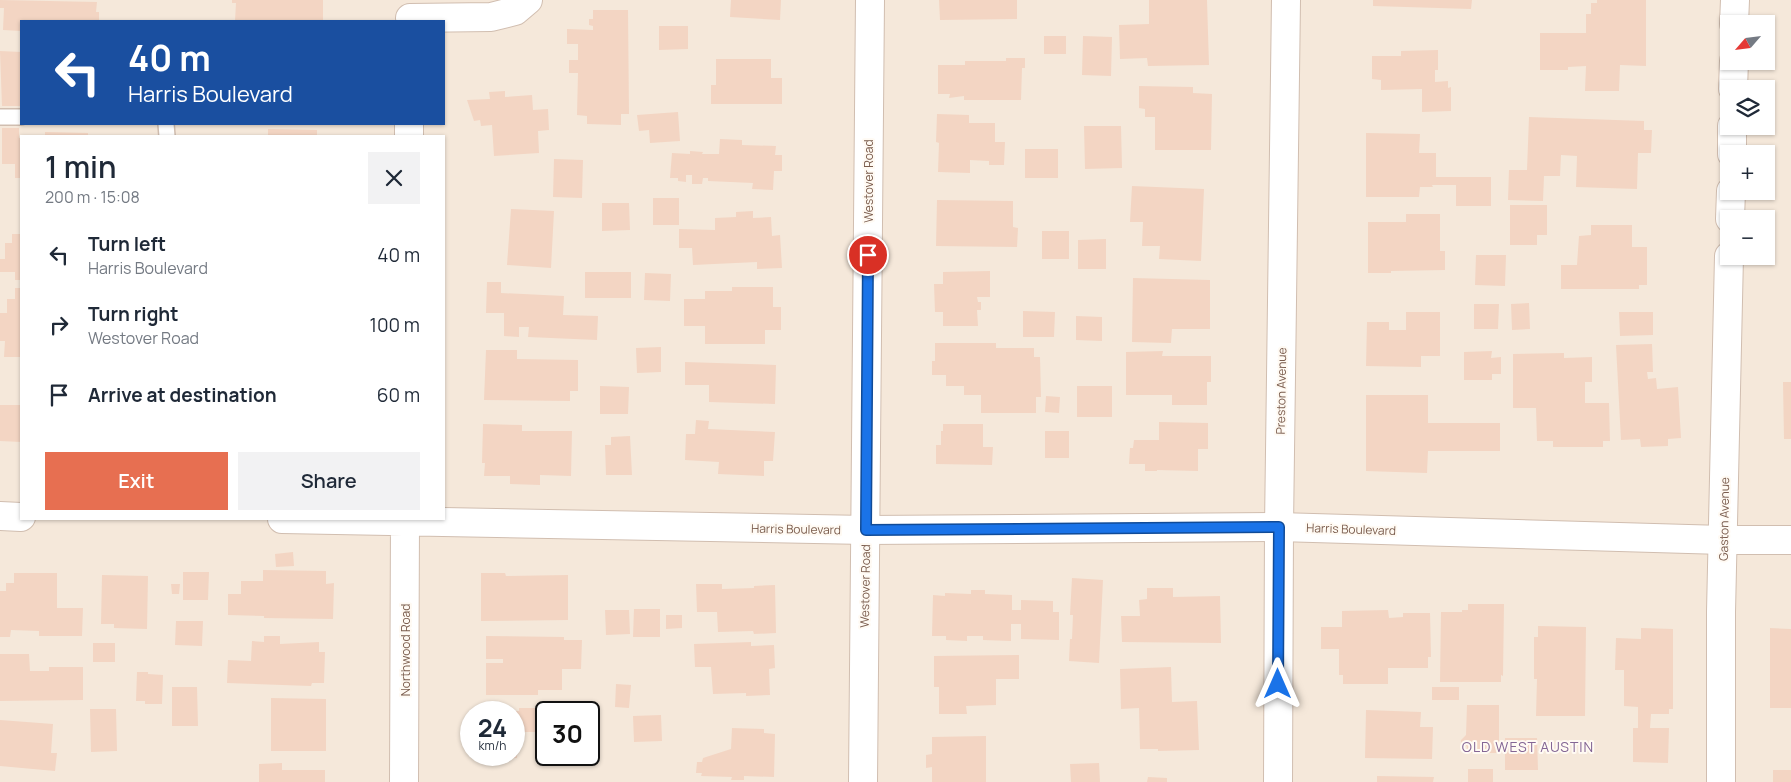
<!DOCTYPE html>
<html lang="en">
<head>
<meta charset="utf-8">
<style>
  body { margin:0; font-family:Manrope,sans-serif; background:#f2f2f3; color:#1f2937; height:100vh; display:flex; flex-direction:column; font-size:19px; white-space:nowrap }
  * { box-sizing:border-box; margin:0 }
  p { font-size:16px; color:#747a83 }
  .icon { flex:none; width:28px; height:28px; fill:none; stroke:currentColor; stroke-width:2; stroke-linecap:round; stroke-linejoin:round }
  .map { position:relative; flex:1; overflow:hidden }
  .panel { position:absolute; left:20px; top:135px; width:425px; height:385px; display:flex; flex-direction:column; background:#fff; border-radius:0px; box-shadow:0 1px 4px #0004 }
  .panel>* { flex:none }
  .banner { position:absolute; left:20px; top:20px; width:425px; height:105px; border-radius:0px; box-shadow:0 1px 4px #0004; background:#1a4fa0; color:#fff; overflow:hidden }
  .needle { width:32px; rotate:242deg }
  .buttons { position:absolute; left:1720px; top:15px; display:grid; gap:10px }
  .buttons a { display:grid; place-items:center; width:55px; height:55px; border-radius:0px; background:#fff; box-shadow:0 1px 4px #0004; font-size:25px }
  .speed { position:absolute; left:460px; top:701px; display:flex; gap:10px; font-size:25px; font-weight:700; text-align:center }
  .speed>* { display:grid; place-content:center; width:65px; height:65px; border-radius:50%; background:#fff; box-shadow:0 1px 4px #0004; line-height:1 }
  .speed small { font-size:12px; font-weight:400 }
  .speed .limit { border:2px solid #111; border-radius:8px; background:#fff; color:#111 }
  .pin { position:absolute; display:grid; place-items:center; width:42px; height:42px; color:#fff; margin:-21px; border:2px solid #fff; border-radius:50%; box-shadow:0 1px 5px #0007 }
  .me { position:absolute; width:55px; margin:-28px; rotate:0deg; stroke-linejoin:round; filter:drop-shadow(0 0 4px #0008) }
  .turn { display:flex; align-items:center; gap:18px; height:105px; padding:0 25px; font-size:22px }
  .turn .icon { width:65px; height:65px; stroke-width:2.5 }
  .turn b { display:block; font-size:35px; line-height:42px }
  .round { display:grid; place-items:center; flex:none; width:52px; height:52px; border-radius:0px; background:#f2f2f3 }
  .summary { display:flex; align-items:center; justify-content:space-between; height:85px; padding:0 25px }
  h1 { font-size:30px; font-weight:600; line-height:38px }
  .button { display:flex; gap:10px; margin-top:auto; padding:10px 25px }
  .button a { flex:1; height:58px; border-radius:0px; background:#e76f51; color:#fff; font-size:20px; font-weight:600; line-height:58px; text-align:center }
  .button a+a { background:#f2f2f3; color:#1f2937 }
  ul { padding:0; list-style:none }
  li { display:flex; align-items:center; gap:15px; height:70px; padding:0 25px }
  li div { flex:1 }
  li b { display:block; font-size:19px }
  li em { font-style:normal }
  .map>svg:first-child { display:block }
  .residential { fill:#f5e8da; fill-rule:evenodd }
  .building { fill:#f3d5c3 }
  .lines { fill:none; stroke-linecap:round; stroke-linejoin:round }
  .service-casing { stroke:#d1beb0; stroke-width:18 }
  .minor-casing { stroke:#d1beb0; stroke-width:30 }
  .tertiary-casing { stroke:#d1beb0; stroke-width:30 }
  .service { stroke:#fff; stroke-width:15 }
  .minor { stroke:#fff; stroke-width:28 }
  .tertiary { stroke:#fff; stroke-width:28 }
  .route-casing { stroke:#114b97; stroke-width:12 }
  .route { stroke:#1a73e8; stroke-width:9 }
  .labels { text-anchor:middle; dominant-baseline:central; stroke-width:4; stroke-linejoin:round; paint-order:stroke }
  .street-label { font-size:12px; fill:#7a5c4d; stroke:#fffaf3 }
  .neighbourhood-label { font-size:14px; letter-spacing:1px; fill:#846695; stroke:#fffaf3 }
</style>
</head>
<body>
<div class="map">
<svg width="1791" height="782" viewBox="0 0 1791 782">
  <rect width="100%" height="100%" fill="#fdf6ec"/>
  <path class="residential" d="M0 0H1791V782H0ZM21 21H444V124H21ZM1729 24H1766V61H1729ZM1729 89H1766V126H1729ZM21 136H444V519H21ZM1729 154H1766V191H1729ZM1729 219H1766V256H1729ZM471 712H514V755H471ZM546 712H589V755H546Z"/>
  <path class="building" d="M0 0 97 2 96 12H99V20L21 21V31L3 30 4 8H0Z
    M232 0H323V21H235L236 3H232Z
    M731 0H781L780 20 730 17Z
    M939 0H1017V19L940 20Z
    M1149 0H1207L1209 65 1148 66 1147 58 1120 59 1119 25 1149 24Z
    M1373 0H1472L1471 9 1373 6Z
    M1597 0H1646V66L1620 65 1619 91H1585L1586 66 1568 67V70H1540V33H1586V14H1591V3H1597Z
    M593 10H628L629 114H621V125L587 124V116L577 115 578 73H569V60H578V44H567V29L593 30V26L589 25V19H593Z
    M659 26H688V49L659 50Z
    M1044 36H1066V54H1044Z
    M1083 36 1112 37 1111 76 1082 75Z
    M1438 50V70H1435V82L1448 81V88L1451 87V111L1422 112V89L1381 90V80L1372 79V56H1401V51Z
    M0 51 21 52V106H2Z
    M1006 58H1025V68H1022L1021 100H964V96L949 98 950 94H938V65H965V61H1006Z
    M716 59H771V78H782V104H711V85H716Z
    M1139 86 1193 87V93L1212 94 1211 150H1155V117H1145V109L1139 108Z
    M505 91V97L532 95 533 110 548 109 549 130 538 131 539 153 494 156 492 125 481 126 480 120 474 121 467 100 490 99 489 92Z
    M678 112 680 141 650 143 649 130 639 131 637 115Z
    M937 114 969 115V123H995V142H1005L1004 165H989V161L970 160V173L938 172 939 143 936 142Z
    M1529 117 1644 121V130H1652L1651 153H1638L1637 189 1576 187 1577 156 1561 155 1560 176H1544L1543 201 1508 200 1509 170H1527Z
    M1084 126H1121L1122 168 1085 169Z
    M2 128H19V138H21V178H15V164H2Z
    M268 129 317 130V136H268Z
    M45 132 88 133V136H45Z
    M1366 133 1420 134 1419 153H1436V177H1491V206H1456V185H1432L1433 187H1420L1419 197H1366Z
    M720 139 742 140V145L776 146 775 155H782V171H774L773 190 752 189 753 183 708 181V178H703L702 184H692V175H686V182L678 181V178H670L672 153 690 154V151L703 152 702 154H719Z
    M1025 149H1058V178H1025Z
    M554 159 583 160 582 198 553 197Z
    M1132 186 1204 189 1201 261 1159 259 1160 246H1142L1143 222H1130Z
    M653 198H679V225H653Z
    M937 200 1013 201V227L1018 228 1017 247 936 246Z
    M602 203H629L630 230 602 231Z
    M1510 205H1547V235H1537V245H1510Z
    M511 209 554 211 551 268 507 265Z
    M753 211V218L771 217 772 236 780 235 782 268 757 269V262L693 265 692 248H679V229L715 230V218L736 217V212Z
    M1406 214H1440V251H1445V270L1391 271V273H1368V222H1406Z
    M1591 225H1632V247H1647V285H1639V289H1561V265H1577L1579 236 1591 235Z
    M1042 231H1069V259H1042Z
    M12 234H21V280H15V272H0V259H5V243H12Z
    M1106 239V269H1078V240Z
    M1476 255H1506L1505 286 1475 285Z
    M990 271V297H977L978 302H981V310H977L978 326H943V312H935L934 284H943V272Z
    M585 272H631V298H585Z
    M645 273 671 274 670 301 644 300Z
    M1133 278 1210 280V329H1172L1171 343 1132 342Z
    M487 282H501V293L564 296 563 315 598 316 597 340 528 337 529 327H519V337L504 336V313H486Z
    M732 287H773V307H781V330H765V344H705V326H684V299H705V291H732Z
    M15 288H21V357H4L5 341H0V313H7V299H15Z
    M1529 303 1530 329 1512 330 1511 304Z
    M1474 304H1499L1498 329H1474Z
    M1023 311 1055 312 1054 337H1023Z
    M1406 312H1440V356H1421V367L1366 366 1367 322H1389V330H1406Z
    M1619 312H1653V335L1620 336Z
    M1076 316 1102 317V341L1076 340Z
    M935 343H996V348H1034V357H1040L1041 397H1036V413H981V395H964V386H946V375H932V361H935Z
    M1652 344 1653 372H1647L1648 379 1656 378 1657 389 1678 387 1681 438 1668 439V446L1641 447 1640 439 1621 440 1616 345Z
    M661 347V372L637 373 636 348Z
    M486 350H517V359L578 360V391H570V401L484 400Z
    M1163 351 1162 356H1211V382H1207V405H1172V395H1126V352Z
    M1492 351 1491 358 1501 357V374H1492V380H1464V352Z
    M1564 353V358L1592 357V382H1585V403H1609L1610 441H1603V447H1553V441H1537L1536 408H1513V354Z
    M685 362 776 365 775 404 709 402V385H685Z
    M1783 382H1791V439H1784Z
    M600 386 629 387 628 414H600Z
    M1077 386H1112V417H1077Z
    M1366 395H1428V423H1500V451H1428L1427 473 1366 471Z
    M1046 396 1060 397 1059 413 1045 412Z
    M0 405H21V442L0 441Z
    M696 420 709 421 708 429 775 432 773 461H764V476L718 474 719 462 685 460 686 434H695Z
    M1159 422 1208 423V449H1198V471L1157 470V471H1145V464H1129L1130 448H1133L1134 440H1159Z
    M483 424 522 425V431H572L571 476 540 475V485L510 484V476H484L485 463H482Z
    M943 424H983V447H993L992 465 936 464V445H941V431H943Z
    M1045 431H1069V458H1045Z
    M630 436 632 475H606L605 445H611V437Z
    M293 552 294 566 276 567 275 554Z
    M263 570 326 571V584L334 583 333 619 264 618V616L228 615V594H241V581H263Z
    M183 572H209L208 600H183Z
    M14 573H57V608H83L82 636H39V631L11 630 10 637H0V591H6V583H14Z
    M481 573H505L506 576 568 575V620L481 621Z
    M102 575 148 576 147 629 114 628V624H101Z
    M1072 578 1103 580 1099 663 1069 661 1070 639H1072L1073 615H1070Z
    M171 584H180L179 594H172Z
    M696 584H722V589L754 588V586L775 585 776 633 754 634 753 631 718 632 717 612H697Z
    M1147 588H1173V597L1220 596 1221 643 1122 642 1121 616H1140L1139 600 1147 599Z
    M971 590H985V594L1012 595V610H1021V600L1053 601V612H1059V640L1021 639V624H1011V641L983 640V636H967V641L946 640V636H932L933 595 945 596V593L971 594Z
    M1468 604H1504L1503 676 1501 675V682H1440L1441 612H1462V610H1468Z
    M634 609H660V637H633Z
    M605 610H629L630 634 606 635Z
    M1388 610 1389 618 1403 617V613H1430L1431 657H1428V668H1388V684H1343V675H1339V649H1321V627H1342V611Z
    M666 615H682V628L666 629Z
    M176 621H203L202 646 175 645Z
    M1538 626 1586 627 1585 716H1536L1537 679H1534V637H1538Z
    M1641 628 1673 629V709H1669V714H1651L1650 728H1669L1668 763 1633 762V728H1638V707L1624 706V670H1615L1616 638 1641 639Z
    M1770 628 1791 629V708H1770Z
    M264 636H280V644L319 642V652H325L324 683H312L311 686 227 683 228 660 251 661 252 641 264 642Z
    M486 636 564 637V640H582L581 669H562V690H538V695H486V663H503V659H486Z
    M751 642V646L774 645 775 668 769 669 770 695 746 696V693L713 694 711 667H695L694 644Z
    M93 643H115V662H93Z
    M0 654H29L30 671H49V667H83V700L0 701Z
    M1019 655V679H996V705L966 706 967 714H939V687H934V656Z
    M1171 667 1172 702 1197 701 1199 750 1158 751V749H1140L1139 708 1121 709 1120 669Z
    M137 672H148V674L163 675 162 704H145V701H136Z
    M616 684 631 685 629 708 615 707Z
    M172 687H197L198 726H172Z
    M1432 687H1459V700H1432Z
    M271 698 326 699V751H271Z
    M1467 705H1499V753H1467V746L1461 747V740L1466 735Z
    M519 708H544L543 732H517V758H483V755H514V711H519Z
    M90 709H116L117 751 91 752Z
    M1366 710 1421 712 1420 727H1433L1432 759 1365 758Z
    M661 715 662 741 634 742 633 716Z
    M0 720 53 724 51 753H57L55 771 0 766Z
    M732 728 764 729V733L775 734 774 777 744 776V780H731L732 777 701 776 702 773H696L697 762H702L703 758 731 749Z
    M986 736V782H932V767L926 768V755L932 754V737Z
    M1505 738H1537L1538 770H1505Z
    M282 763V770H325V782H259V764Z
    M1099 763 1100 782H1071L1070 764Z
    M1468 769H1493V782H1468Z
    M1773 770H1791V782H1773Z
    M1377 776 1434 777 1433 782H1377Z
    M1148 777 1167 778V782H1147Z"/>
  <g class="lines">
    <defs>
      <path id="service" d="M0 117H21
        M166 124 167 136"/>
      <path id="minor" d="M410 18 491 17 515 11 528 0
        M1734 24 1735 0
        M1733 89 1734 61
        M409 136V124
        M1732 154V126
        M1730 219 1731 191
        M863 782 870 0
        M1278 782 1279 527 1286 0
        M1721 782V612L1729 256"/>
      <path id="tertiary" d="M0 516 21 517
        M282 519 866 530 1279 527 1723 540H1791
        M404 782 405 520"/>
    </defs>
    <use href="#service" class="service-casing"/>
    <use href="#minor" class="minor-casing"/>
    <use href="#tertiary" class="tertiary-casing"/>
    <use href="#service" class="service"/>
    <use href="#minor" class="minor"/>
    <use href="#tertiary" class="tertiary"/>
  </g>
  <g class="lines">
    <defs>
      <path id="route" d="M868 255 866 530 1279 527 1278 684"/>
    </defs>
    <use href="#route" class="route-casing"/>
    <use href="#route" class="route"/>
  </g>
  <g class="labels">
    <g class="street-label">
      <text transform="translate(868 181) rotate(-90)">Westover Road</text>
      <text transform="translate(1281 391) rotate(-89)">Preston Avenue</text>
      <text transform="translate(1724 519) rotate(-89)">Gaston Avenue</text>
      <text transform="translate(796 529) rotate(1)">Harris Boulevard</text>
      <text transform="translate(1351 529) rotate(2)">Harris Boulevard</text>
      <text transform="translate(865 586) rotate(-89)">Westover Road</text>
      <text transform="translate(405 650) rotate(-90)">Northwood Road</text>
    </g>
    <g class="neighbourhood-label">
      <text x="1528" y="746">OLD WEST AUSTIN</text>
    </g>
  </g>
</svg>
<div class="buttons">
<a><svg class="needle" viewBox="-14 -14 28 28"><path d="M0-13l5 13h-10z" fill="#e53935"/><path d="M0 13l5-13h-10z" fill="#747a83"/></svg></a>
<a><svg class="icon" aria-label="layers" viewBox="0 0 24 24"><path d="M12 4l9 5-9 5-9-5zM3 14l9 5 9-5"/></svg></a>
<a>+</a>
<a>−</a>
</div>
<div class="speed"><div>24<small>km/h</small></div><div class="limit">30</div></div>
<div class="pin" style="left:868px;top:255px;background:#d93025"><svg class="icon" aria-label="arrive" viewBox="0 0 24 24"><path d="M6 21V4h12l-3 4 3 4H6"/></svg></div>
<svg class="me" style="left:1278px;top:684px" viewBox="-20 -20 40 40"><path d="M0-17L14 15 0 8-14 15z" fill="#1a73e8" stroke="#fff" stroke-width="4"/></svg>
<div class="banner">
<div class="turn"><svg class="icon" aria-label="left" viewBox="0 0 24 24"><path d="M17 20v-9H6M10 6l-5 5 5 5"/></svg><div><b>40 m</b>Harris Boulevard</div></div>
</div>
<section class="panel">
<div class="summary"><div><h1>1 min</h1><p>200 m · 15:08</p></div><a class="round"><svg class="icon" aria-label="close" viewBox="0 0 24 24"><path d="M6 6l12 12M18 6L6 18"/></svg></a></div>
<ul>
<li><svg class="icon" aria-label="left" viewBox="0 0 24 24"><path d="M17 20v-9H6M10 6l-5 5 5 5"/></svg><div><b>Turn left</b><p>Harris Boulevard</p></div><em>40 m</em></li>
<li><svg class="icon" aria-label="right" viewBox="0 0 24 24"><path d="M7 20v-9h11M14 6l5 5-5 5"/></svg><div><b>Turn right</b><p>Westover Road</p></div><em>100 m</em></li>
<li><svg class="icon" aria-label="arrive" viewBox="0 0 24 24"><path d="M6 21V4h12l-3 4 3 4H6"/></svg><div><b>Arrive at destination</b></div><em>60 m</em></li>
</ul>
<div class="button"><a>Exit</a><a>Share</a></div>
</section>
</div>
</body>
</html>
